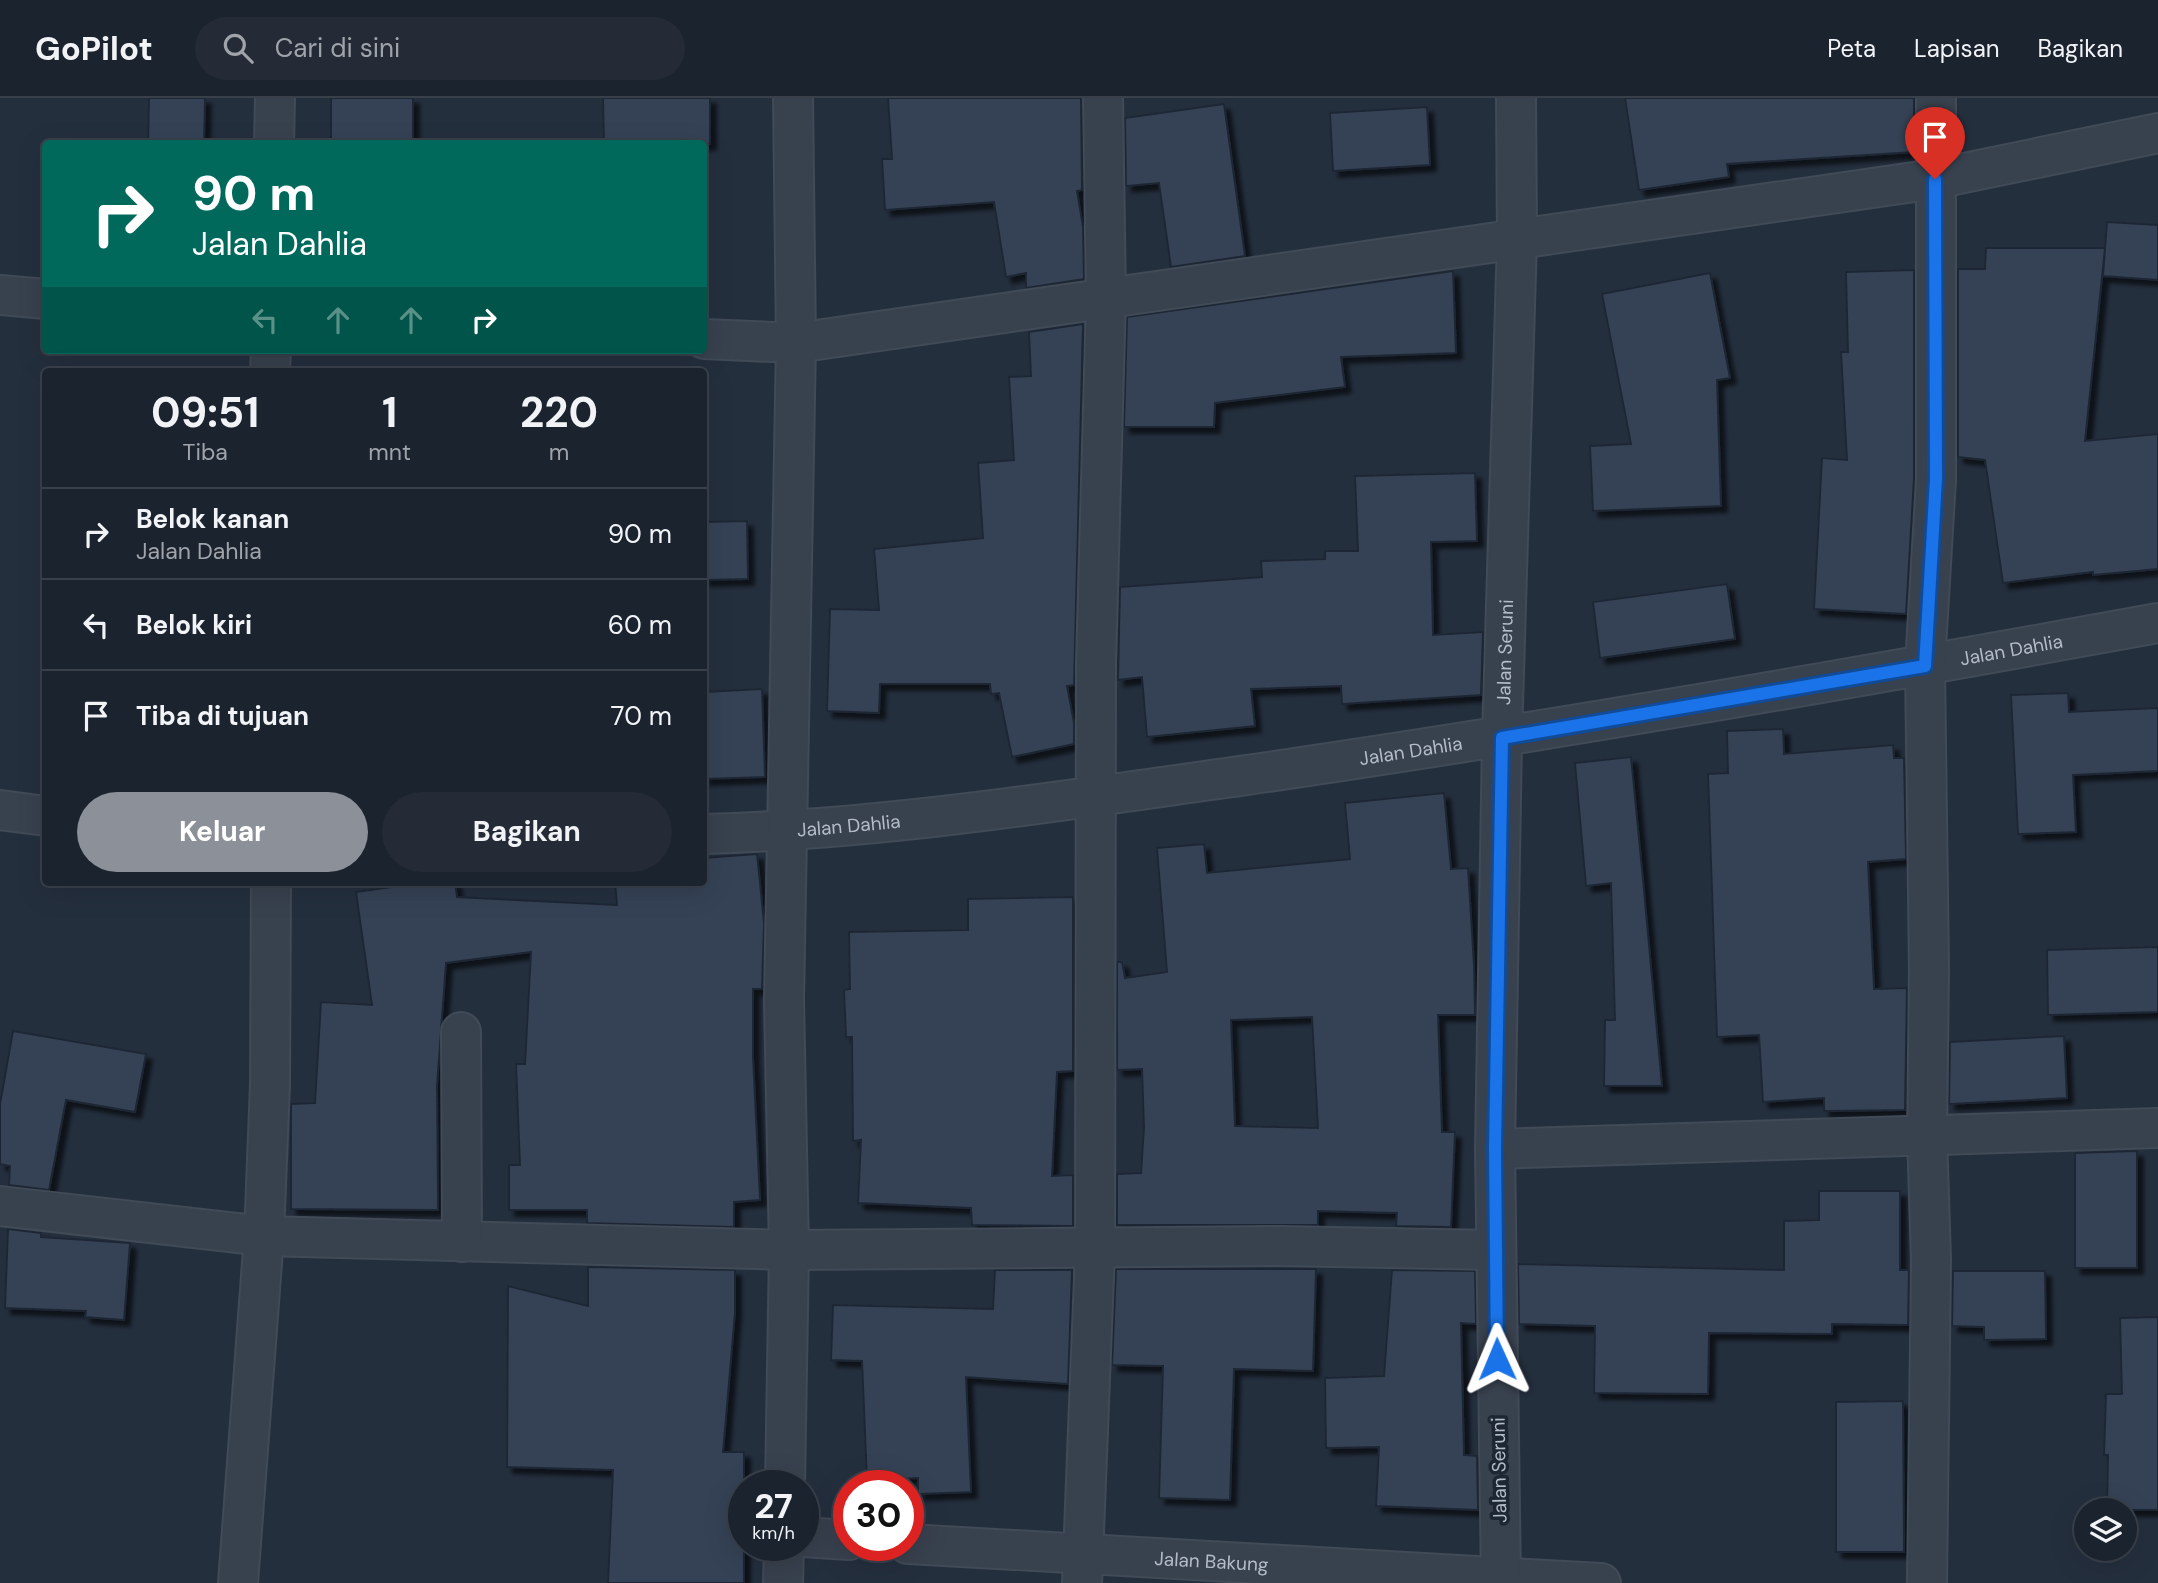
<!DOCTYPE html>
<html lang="id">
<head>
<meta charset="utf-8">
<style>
  body { margin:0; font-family:"DM Sans",sans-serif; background:#242b36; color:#f1f3f6; height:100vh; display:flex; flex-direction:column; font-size:26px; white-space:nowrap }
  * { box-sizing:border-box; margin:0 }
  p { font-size:23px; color:#a0a4aa }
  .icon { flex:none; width:38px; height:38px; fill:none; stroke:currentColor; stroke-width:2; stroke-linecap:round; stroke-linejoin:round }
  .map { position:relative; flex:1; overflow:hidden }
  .drawer { position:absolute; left:42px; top:270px; width:665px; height:518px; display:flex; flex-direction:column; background:#1b232e; border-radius:7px; box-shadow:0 7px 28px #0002,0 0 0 2px #39404a }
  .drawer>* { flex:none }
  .hud { position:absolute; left:42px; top:42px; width:665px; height:214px; border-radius:7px; box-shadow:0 7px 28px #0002,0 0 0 2px #39404a; background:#00695c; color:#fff; overflow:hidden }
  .fabs { position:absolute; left:2074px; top:1400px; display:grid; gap:14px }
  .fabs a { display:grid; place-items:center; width:63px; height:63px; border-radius:50%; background:#1b232e; box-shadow:0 7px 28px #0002,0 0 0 2px #39404a; font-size:35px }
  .speed { position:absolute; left:728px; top:1372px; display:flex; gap:14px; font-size:35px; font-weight:700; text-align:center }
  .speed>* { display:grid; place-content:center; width:91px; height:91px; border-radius:50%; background:#1b232e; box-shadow:0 7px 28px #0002,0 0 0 2px #39404a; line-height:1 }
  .speed small { font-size:18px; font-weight:400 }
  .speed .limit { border:10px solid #d22; background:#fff; color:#111 }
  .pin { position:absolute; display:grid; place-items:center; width:60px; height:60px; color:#fff; margin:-72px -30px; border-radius:50% 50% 50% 0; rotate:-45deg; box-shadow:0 0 7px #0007 }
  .pin .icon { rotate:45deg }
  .me { position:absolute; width:77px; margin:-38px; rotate:359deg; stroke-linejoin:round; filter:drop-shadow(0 0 5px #0008) }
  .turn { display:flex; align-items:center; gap:24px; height:147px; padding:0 35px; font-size:32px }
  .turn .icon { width:91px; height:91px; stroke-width:2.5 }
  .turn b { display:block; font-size:49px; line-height:60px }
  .lanes { display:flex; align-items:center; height:66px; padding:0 35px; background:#0003; justify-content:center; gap:35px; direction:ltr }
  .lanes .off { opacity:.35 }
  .eta { display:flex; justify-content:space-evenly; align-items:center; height:119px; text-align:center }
  .eta b { font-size:42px; font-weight:700; line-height:49px }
  .cta { display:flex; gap:14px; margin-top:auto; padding:14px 35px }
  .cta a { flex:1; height:80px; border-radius:42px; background:#8c9099; color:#fff; font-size:28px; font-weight:700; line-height:80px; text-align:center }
  .cta a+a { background:#242b36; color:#f1f3f6 }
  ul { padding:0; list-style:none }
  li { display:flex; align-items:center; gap:21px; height:91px; padding:0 35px; border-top:2px solid #39404a }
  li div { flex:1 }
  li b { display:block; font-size:26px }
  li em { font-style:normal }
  header { display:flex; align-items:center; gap:42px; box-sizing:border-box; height:98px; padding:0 35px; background:#1b232e; border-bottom:2px solid #39404a }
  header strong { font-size:33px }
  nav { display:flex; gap:38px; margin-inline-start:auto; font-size:24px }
  .search { width:490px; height:63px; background:#242b36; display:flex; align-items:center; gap:18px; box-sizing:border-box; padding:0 24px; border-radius:38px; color:#a0a4aa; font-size:26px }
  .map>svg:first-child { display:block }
  .building { fill:#364354; stroke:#1f2835; stroke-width:2; fill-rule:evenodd; filter:url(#shadow) }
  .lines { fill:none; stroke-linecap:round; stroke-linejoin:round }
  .minor-casing { stroke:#414a57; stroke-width:42 }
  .minor { stroke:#38414e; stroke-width:38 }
  .route-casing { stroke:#114b97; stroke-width:18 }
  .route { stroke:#1a73e8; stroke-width:12 }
  .labels { text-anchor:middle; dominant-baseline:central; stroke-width:7; stroke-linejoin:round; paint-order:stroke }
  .street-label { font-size:19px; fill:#b4bcc9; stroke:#1d2633 }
</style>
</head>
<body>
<header>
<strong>GoPilot</strong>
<div class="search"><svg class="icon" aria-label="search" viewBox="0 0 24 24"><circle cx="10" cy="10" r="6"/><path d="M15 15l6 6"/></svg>Cari di sini</div>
<nav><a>Peta</a><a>Lapisan</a><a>Bagikan</a></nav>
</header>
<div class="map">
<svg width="2158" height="1485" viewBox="0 0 2158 1485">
  <defs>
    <filter id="shadow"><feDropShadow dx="6" dy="6" stdDeviation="2" flood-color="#0009"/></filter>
  </defs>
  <rect width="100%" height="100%" fill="#242f3e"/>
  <path class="building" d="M149 0H205L204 46H148Z
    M331 0H413V45L331 44Z
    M603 0H710V46H604Z
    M888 0H1081L1082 92 1077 93 1083 129 1084 181 1026 190V175L1006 179 994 104 885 112 882 61H892Z
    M1625 0H1914V54L1727 66 1729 79 1639 92Z
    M1224 6 1245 158 1171 169 1159 85 1126 88 1125 20Z
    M1427 9 1430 67 1333 73 1330 15Z
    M2107 124 2158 127V182L2103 178Z
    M1986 150H2105L2085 343 2158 336V471L2093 477V474L2003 485 1985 362 1958 359V171H1985Z
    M1914 172V380L1906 516 1814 511 1822 360 1847 362 1841 254H1848L1846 174Z
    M1453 173 1456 255 1341 259 1345 289 1215 305 1214 329H1124L1127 219Z
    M1710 175 1730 280 1717 282 1721 408 1593 413 1590 348 1631 346 1602 196Z
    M1083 226 1074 587 1067 588 1074 625V646L1012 659 999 595 991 596 990 586H880L879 615 827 613 830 511 879 512 874 451 983 440 978 365 1014 362 1009 279 1031 278 1029 234Z
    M1475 375 1477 443 1431 444 1433 537 1483 534 1481 597 1342 606 1341 588 1251 591 1255 628 1147 639 1142 579 1118 582 1120 489 1262 479 1261 463 1325 461V453H1358L1355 378Z
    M747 423 748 481 704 482V424Z
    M1727 486 1735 541 1600 560 1593 504Z
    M762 591 765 679 704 681V594Z
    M2068 595 2069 614 2158 610V673L2073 677 2076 734 2018 736 2011 597Z
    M1783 631 1784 656 1893 647 1894 660H1904L1906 761 1868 764 1874 891 1907 890 1905 1012 1824 1013V1000L1763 1004 1759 937 1717 939 1708 676 1728 675 1727 633Z
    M1631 659 1643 782 1662 988H1604L1605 922H1615L1611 785 1586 788 1575 665Z
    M1444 695 1451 771 1468 770 1474 868 1475 917H1438L1442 1034H1455L1451 1129 1396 1128 1397 1115 1318 1113V1127H1117V1076L1141 1075 1144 1030 1142 971 1117 972V864H1122L1125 880 1167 874 1157 750 1204 746 1207 775 1350 761 1345 705ZM1312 919 1318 1030 1235 1028 1231 922Z
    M757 756 764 825 762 891H753V959L760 1102 734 1104V1129L587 1125V1112H509V1067H520L516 966H525L531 854 446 865 437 987 438 1112 291 1111V1006L315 1005 321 904 372 907 356 794 427 784H455L457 799 617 807 615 784H704V760Z
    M1073 799V973L1057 974 1052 1078 1073 1077V1128L972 1127 971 1110 858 1105 861 1042 853 1043 852 939H846L844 892 850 891 849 834 968 832V801Z
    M2158 849V914L2048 917 2047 852Z
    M13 933 146 956 135 1014 66 1002 49 1092 9 1087 10 1068 0 1066V1006Z
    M2064 938 2067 1000 1949 1006 1950 944Z
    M2137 1053V1170H2075V1055Z
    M1819 1093H1900V1172H1909L1908 1227 1832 1226V1236L1709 1235 1708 1296 1594 1295 1595 1228 1519 1226 1518 1166 1784 1172V1123L1819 1122Z
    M8 1131 41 1135V1139L130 1145 124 1222 85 1219 86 1213 5 1210Z
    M588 1169 735 1172V1214L723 1354H744V1485H608L613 1372 507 1369 508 1188 588 1208Z
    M1116 1171H1316L1313 1273 1234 1271 1230 1402 1159 1400 1163 1268 1112 1267Z
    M995 1172H1072L1068 1286 966 1279 971 1394 918 1396V1380L867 1382 862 1263 831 1262 833 1207 993 1211Z
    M1392 1172 1475 1173 1476 1226 1461 1225 1464 1357 1477 1358 1478 1412 1376 1408 1379 1349 1326 1350 1325 1280 1384 1278Z
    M1953 1173H2045L2046 1241 1984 1242V1229L1952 1228Z
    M2158 1219V1412H2107L2108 1357H2104L2106 1296H2122L2120 1220Z
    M1903 1303 1904 1454H1836V1304Z"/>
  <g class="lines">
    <defs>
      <g id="minor">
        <path d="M274 46 275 0"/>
        <path d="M0 197 46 201"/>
        <path d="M704 241 796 245 1935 81 2158 35"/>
        <path d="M270 273 271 252"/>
        <path d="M0 712 46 718"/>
        <path id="s1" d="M704 736C885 731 1067 702 1247 677 1552 633 1855 580 2158 525"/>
        <path d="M271 784 270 986 264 1138 789 1152 1280 1148 1495 1152"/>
        <path d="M461 934 462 1144"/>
        <path d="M1495 1051 2158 1030"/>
        <path d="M0 1108 264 1138 238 1485"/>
        <path d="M785 1388 789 1152 784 901 796 245 793 0"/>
        <path d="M803 1439 849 1442"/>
        <path id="s2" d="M908 1446 1601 1485"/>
        <path d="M783 1485 784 1447"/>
        <path d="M1082 1485 1095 1152 1096 565 1106 200 1103 0"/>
        <path id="s3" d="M1501 1485 1495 1051 1502 640 1517 142 1516 0"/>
        <path d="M1927 1485 1931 1162 1927 1036 1929 872 1925 567 1936 381V0"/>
      </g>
    </defs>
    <use href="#minor" class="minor-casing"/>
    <use href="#minor" class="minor"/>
  </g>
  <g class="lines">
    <defs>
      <path id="route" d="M1497 1261 1495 1051 1502 640 1925 568 1936 381 1935 81"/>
    </defs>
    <use href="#route" class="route-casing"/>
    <use href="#route" class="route"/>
  </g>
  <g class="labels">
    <g class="street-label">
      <text stroke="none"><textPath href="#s1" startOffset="1321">Jalan Dahlia</textPath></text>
      <text stroke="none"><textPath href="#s3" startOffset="931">Jalan Seruni</textPath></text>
      <text stroke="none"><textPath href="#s1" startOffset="712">Jalan Dahlia</textPath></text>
      <text stroke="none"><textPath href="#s1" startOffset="145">Jalan Dahlia</textPath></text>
      <text transform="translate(1499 1372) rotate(-91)">Jalan Seruni</text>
      <text stroke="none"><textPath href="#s2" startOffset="304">Jalan Bakung</textPath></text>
    </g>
  </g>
</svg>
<div class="fabs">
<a><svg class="icon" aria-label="layers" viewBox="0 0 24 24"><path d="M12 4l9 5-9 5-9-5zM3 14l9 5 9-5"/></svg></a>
</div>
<div class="speed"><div>27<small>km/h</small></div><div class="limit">30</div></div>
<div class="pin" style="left:1935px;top:81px;background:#d93025"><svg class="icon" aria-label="arrive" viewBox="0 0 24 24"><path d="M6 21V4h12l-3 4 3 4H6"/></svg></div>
<svg class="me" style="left:1497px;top:1261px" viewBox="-20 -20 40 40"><path d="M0-17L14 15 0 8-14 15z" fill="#1a73e8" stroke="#fff" stroke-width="4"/></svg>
<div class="hud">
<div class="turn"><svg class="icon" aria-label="right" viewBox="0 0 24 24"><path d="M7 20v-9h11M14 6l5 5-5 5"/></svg><div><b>90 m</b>Jalan Dahlia</div></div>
<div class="lanes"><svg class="icon off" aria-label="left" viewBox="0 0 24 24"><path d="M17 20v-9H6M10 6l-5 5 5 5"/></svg><svg class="icon off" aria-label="ahead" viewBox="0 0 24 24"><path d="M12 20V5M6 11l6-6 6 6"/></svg><svg class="icon off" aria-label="ahead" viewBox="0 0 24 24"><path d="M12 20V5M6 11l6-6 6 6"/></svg><svg class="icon" aria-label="right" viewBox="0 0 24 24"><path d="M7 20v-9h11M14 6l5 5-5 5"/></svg></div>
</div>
<section class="drawer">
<div class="eta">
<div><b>09:51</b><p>Tiba</p></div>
<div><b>1</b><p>mnt</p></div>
<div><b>220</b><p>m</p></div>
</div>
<ul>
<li><svg class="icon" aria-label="right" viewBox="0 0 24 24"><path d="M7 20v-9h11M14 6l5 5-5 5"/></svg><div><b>Belok kanan</b><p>Jalan Dahlia</p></div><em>90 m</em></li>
<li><svg class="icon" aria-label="left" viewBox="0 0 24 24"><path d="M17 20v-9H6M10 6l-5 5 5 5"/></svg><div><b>Belok kiri</b></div><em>60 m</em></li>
<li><svg class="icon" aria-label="arrive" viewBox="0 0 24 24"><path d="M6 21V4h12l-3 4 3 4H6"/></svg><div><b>Tiba di tujuan</b></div><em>70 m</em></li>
</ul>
<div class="cta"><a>Keluar</a><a>Bagikan</a></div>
</section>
</div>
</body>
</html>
